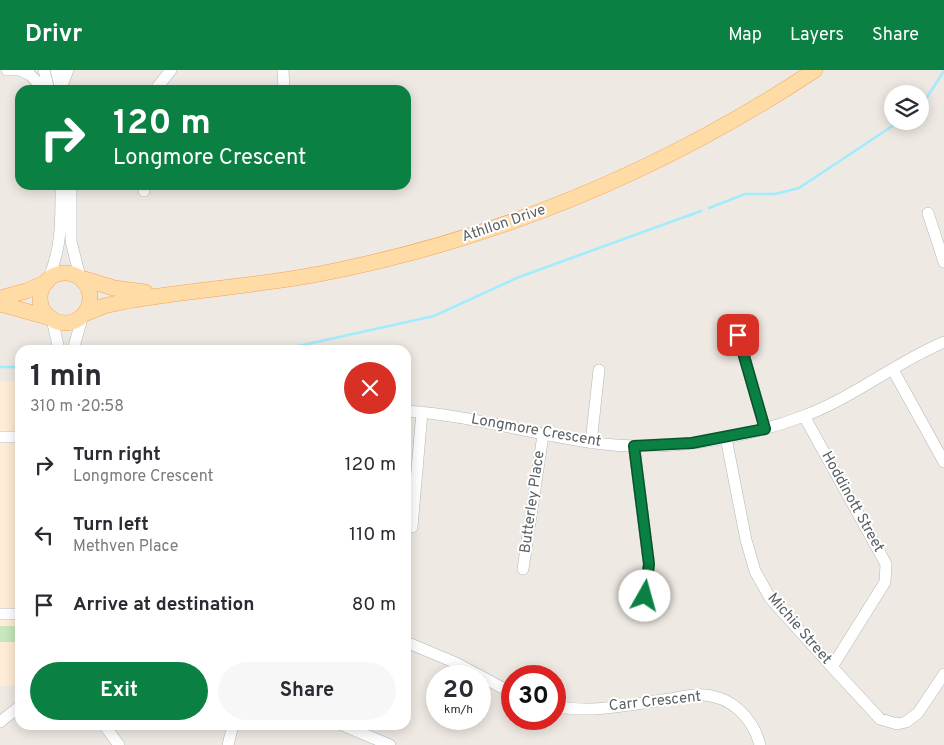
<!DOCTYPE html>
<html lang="en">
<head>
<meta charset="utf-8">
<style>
  body { margin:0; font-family:Overpass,sans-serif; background:#f7f7f7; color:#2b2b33; height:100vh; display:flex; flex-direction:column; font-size:19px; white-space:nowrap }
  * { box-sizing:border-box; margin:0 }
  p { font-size:16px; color:#7c7c81 }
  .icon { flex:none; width:28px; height:28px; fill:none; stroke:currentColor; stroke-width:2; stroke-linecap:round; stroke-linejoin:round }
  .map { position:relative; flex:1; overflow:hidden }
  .details { position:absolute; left:15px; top:275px; width:396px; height:385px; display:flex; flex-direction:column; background:#fff; border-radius:15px; box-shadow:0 2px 12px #0003 }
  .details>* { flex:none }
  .guide { position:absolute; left:15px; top:15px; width:396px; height:105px; border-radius:15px; box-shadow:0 2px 12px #0003; background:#0b8043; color:#fff; overflow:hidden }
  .fabs { position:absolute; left:884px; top:15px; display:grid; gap:10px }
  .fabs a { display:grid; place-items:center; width:45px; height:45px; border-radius:50%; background:#fff; box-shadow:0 2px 12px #0003; font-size:25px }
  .speed { position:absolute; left:426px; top:595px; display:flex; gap:10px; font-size:25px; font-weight:700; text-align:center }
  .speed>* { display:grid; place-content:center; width:65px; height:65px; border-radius:50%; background:#fff; box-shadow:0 2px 12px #0003; line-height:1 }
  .speed small { font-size:12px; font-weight:400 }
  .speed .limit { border:8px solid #d22; background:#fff; color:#111 }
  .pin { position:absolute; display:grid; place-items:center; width:42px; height:42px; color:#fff; margin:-21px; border-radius:10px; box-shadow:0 2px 8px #0006 }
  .me { position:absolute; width:55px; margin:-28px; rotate:7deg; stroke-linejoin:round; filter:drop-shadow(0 0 4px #0008) }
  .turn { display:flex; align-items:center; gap:18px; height:105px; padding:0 15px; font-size:22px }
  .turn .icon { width:65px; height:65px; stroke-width:2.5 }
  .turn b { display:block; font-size:35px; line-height:42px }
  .round { display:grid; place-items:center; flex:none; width:52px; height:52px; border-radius:26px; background:#f7f7f7 }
  .headline { display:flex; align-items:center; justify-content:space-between; height:85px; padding:0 15px }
  h1 { font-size:30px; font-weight:700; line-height:38px }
  .cta { display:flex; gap:10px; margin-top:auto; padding:10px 15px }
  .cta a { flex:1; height:58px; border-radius:30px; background:#0b8043; color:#fff; font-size:20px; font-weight:700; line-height:58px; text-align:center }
  .cta a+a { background:#f7f7f7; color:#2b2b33 }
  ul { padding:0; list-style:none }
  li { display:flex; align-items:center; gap:15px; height:70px; padding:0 15px }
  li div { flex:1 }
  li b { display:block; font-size:19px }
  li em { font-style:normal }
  header { display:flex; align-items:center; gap:30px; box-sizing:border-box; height:70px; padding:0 25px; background:#0b8043; color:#fff }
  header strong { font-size:24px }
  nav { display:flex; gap:28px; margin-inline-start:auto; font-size:18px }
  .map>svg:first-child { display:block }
  .commercial { fill:#ffecd6 }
  .green { fill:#c7e7bd }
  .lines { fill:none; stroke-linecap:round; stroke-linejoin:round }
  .stream { stroke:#a1ecff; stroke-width:2.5 }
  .minor-casing { stroke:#b3b7ba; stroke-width:12 }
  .major-casing { stroke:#f7a252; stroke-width:16 }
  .minor { stroke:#fff; stroke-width:11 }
  .major { stroke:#ffdca6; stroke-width:15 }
  .route-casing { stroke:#07532c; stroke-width:12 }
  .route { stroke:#0b8043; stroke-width:9 }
  .labels { text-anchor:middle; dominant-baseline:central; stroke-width:4; stroke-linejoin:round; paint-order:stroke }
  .street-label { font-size:15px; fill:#5a6164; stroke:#fff }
</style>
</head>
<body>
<header>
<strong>Drivr</strong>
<nav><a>Map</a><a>Layers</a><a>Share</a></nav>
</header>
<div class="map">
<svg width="944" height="675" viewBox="0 0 944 675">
  <rect width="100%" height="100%" fill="#eee9e2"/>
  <path class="commercial" d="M0 311 20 312V612L13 616H0Z"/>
  <path class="green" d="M0 556H20V572H0Z"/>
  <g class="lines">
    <path class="stream" d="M920 38 944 1
      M709 138 745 124H775L799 118 900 51
      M280 280 434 246 519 207 701 141
      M0 297H20"/>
    <defs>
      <path id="minor" d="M7 0H29
        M44 0 49 20
        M56 0 61 20
        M283 0 284 20
        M22 1 30 5 46 20
        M60 20 68 0
        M155 20 171 0
        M71 115V171L80 207
        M144 115V121
        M928 143 944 192
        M48 210C62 177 61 150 61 115
        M52 249 59 280
        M738 265 765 359
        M73 280 83 245
        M893 300 944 392
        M406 341C468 345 527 363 588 372 660 383 737 371 804 346 854 327 895 293 944 272
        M804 346 886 494 885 512 832 597
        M0 367H20
        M726 368 746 470 755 501 770 528 832 597 880 649 897 654 906 652 918 643 944 604
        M591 373 599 300
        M634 376 649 494 645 525
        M412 457 422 342
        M523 499 543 365
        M0 544H20
        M406 572 456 593 512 623
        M555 636C592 644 633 634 670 629 681 627 693 624 704 625 732 627 753 648 760 675
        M0 652 20 636
        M104 655 119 675
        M342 655 390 675
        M228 675 233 655"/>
      <path id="major" d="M40 228a25 25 0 1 1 50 0a25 25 0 1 1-50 0Z
        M81 208 114 218 145 222
        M0 228 26 221 47 212
        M0 234 51 248
        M84 244 104 236 127 231C194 219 262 216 329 202 503 167 667 98 815 0"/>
    </defs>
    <use href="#minor" class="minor-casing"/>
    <use href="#major" class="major-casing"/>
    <use href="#minor" class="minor"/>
    <use href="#major" class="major"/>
  </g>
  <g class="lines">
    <defs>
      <path id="route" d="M645 526 649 494 634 376 692 373 765 359 738 265"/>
    </defs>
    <use href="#route" class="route-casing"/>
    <use href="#route" class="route"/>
  </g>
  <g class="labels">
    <g class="street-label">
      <text transform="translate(504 154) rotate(-19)">Athllon Drive</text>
      <text transform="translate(536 361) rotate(10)">Longmore Crescent</text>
      <text transform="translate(533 432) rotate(-82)">Butterley Place</text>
      <text transform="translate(852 432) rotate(61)">Hoddinott Street</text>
      <text transform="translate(799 559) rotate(49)">Michie Street</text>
      <text transform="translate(655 632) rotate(-6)">Carr Crescent</text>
    </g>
  </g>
</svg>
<div class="fabs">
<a><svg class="icon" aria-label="layers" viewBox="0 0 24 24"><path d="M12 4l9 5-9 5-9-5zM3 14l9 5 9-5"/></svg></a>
</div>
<div class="speed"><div>20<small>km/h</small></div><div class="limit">30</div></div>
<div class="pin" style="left:738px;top:265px;background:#d93025"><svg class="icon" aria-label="arrive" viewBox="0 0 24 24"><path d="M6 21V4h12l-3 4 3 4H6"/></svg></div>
<svg class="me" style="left:645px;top:526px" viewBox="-20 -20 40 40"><circle r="19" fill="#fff"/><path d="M0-13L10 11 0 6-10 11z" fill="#0b8043"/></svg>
<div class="guide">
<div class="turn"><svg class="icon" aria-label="right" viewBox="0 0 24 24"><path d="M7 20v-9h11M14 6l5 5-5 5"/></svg><div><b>120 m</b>Longmore Crescent</div></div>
</div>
<section class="details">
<div class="headline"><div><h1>1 min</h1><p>310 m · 20:58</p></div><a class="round" style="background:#d93025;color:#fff"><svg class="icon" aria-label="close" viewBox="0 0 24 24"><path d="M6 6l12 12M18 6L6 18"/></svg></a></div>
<ul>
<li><svg class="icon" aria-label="right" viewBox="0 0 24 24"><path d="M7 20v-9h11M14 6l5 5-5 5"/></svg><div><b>Turn right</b><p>Longmore Crescent</p></div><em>120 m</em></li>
<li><svg class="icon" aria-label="left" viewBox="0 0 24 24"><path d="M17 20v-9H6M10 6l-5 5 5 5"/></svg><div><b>Turn left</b><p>Methven Place</p></div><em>110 m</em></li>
<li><svg class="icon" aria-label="arrive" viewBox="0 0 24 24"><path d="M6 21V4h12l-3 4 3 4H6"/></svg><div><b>Arrive at destination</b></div><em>80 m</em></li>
</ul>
<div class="cta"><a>Exit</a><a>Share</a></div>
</section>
</div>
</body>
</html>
